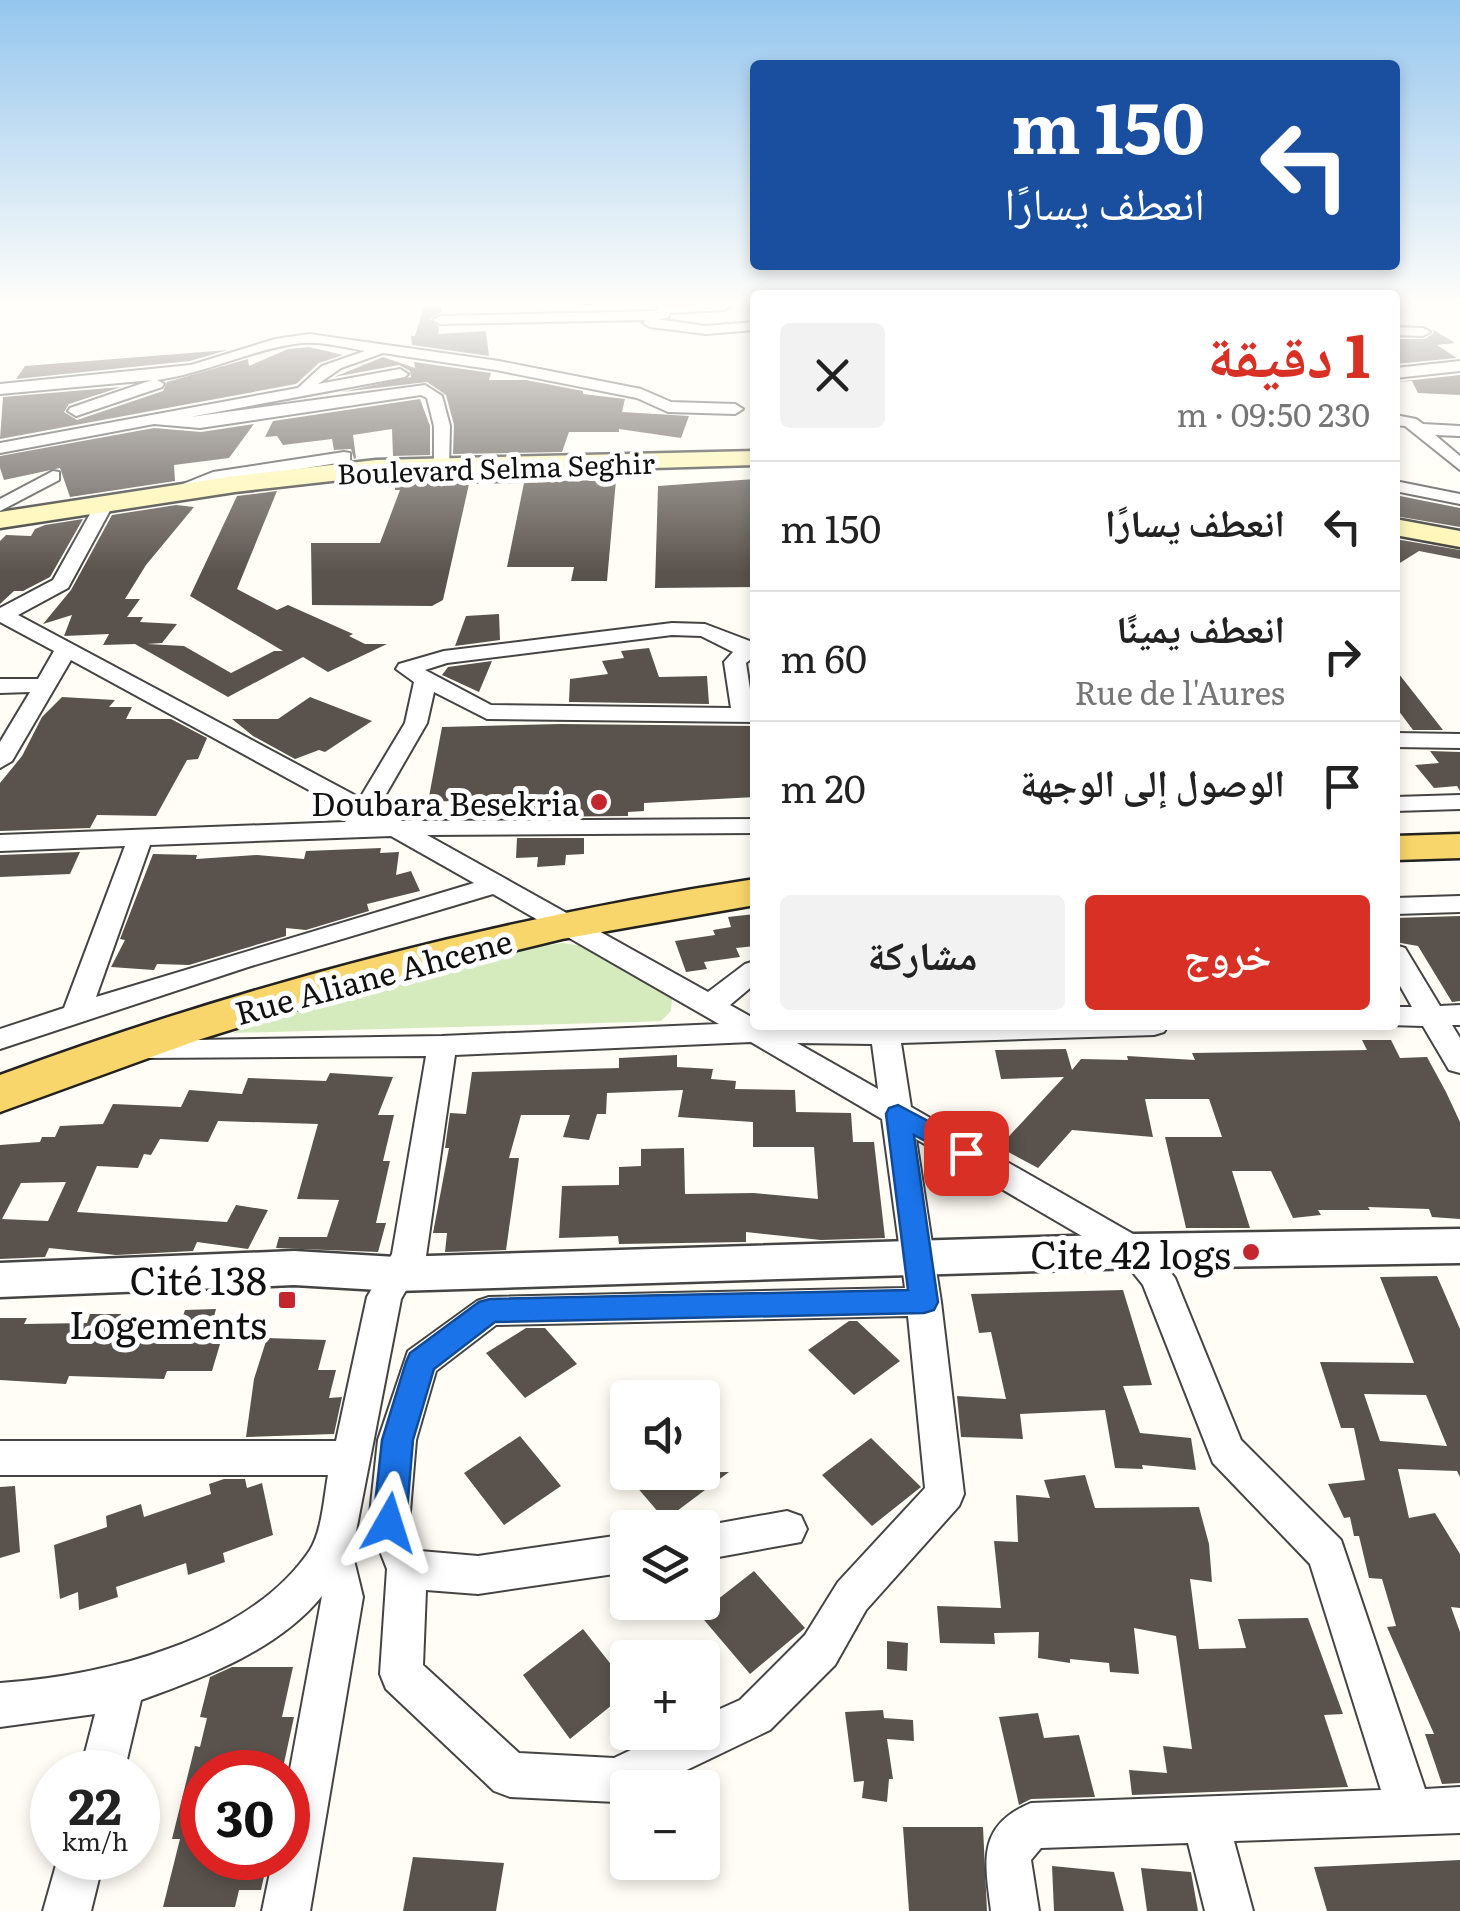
<!DOCTYPE html>
<html lang="ar">
<head>
<meta charset="utf-8">
<style>
  body { margin:0; font-family:Literata,"Noto Naskh Arabic",serif; background:#f2f2f2; color:#222; direction:rtl; height:100vh; display:flex; flex-direction:column; font-size:38px; white-space:nowrap }
  * { box-sizing:border-box; margin:0 }
  p { font-size:32px; color:#767676 }
  .icon { flex:none; width:55px; height:55px; fill:none; stroke:currentColor; stroke-width:2; stroke-linecap:round; stroke-linejoin:round }
  .map { position:relative; flex:1; overflow:hidden; direction:ltr }
  .sheet { position:absolute; left:750px; top:290px; width:650px; height:740px; display:flex; flex-direction:column; background:#fff; border-radius:10px; box-shadow:0 5px 15px #0003; direction:rtl }
  .sheet>* { flex:none }
  .guide { position:absolute; left:750px; top:60px; width:650px; height:210px; border-radius:10px; box-shadow:0 5px 15px #0003; direction:rtl; background:#1a4fa0; color:#fff; overflow:hidden }
  .tools { position:absolute; left:610px; top:1380px; display:grid; gap:20px }
  .tools a { display:grid; place-items:center; width:110px; height:110px; border-radius:10px; background:#fff; box-shadow:0 5px 15px #0003; font-size:50px }
  .speed { position:absolute; left:30px; top:1750px; display:flex; gap:20px; font-size:50px; font-weight:700; text-align:center }
  .speed>* { display:grid; place-content:center; width:130px; height:130px; border-radius:50%; background:#fff; box-shadow:0 5px 15px #0003; line-height:1 }
  .speed small { font-size:25px; font-weight:400 }
  .speed .limit { border:15px solid #d22; background:#fff; color:#111 }
  .pin { position:absolute; display:grid; place-items:center; width:85px; height:85px; color:#fff; margin:-42px; border-radius:20px; box-shadow:0 5px 15px #0006 }
  .me { position:absolute; width:110px; margin:-55px; rotate:6deg; stroke-linejoin:round; filter:drop-shadow(0 0 8px #0008) }
  .turn { display:flex; align-items:center; gap:35px; height:210px; padding:0 30px; font-size:45px }
  .turn .icon { width:130px; height:130px; stroke-width:2.5 }
  .turn b { display:block; font-size:70px; line-height:85px }
  .round { display:grid; place-items:center; flex:none; width:105px; height:105px; border-radius:10px; background:#f2f2f2 }
  .overview { display:flex; align-items:center; justify-content:space-between; height:170px; padding:0 30px }
  h1 { font-size:60px; font-weight:700; line-height:75px; color:#d93025 }
  .button { display:flex; gap:20px; margin-top:auto; padding:20px 30px }
  .button a { flex:1; height:115px; border-radius:10px; background:#d93025; color:#fff; font-size:40px; font-weight:700; line-height:115px; text-align:center }
  .button a+a { background:#f2f2f2; color:#222 }
  ul { padding:0; list-style:none }
  li { display:flex; align-items:center; gap:30px; height:130px; padding:0 30px; border-top:2px solid #e0e0e0 }
  li div { flex:1 }
  li b { display:block; font-size:38px }
  li em { font-style:normal }
  .map>svg:first-child { display:block }
  .green { fill:#d5ebbd }
  .building { fill:#5a524d; fill-rule:evenodd }
  .lines { fill:none; stroke-linecap:round; stroke-linejoin:round }
  .minor-casing { stroke:#444; stroke-width:4 }
  .tertiary-casing { stroke:#444; stroke-width:5 }
  .secondary-casing { stroke:#333; stroke-width:5 }
  .primary-casing { stroke:#222; stroke-width:5 }
  .minor { fill:#fff; fill-rule:evenodd }
  .tertiary { fill:#fff; fill-rule:evenodd }
  .secondary { fill:#fff6b0; fill-rule:evenodd }
  .primary { fill:#f9d66b; fill-rule:evenodd }
  .route { fill:#1a73e8; stroke:#114b97; stroke-width:2.5 }
  .poi-dot { fill:#c4262e; stroke:#fff; stroke-width:4 }
  .labels { text-anchor:middle; dominant-baseline:central; stroke-width:10; stroke-linejoin:round; paint-order:stroke }
  .far-street-label { font-size:28px; fill:#111; stroke:#fff }
  .poi-label { font-size:32px; fill:#111; stroke:#fff; text-anchor:end }
  .street-label { font-size:32px; fill:#111; stroke:#fff }
  .near-poi-label { font-size:38px; fill:#111; stroke:#fff; text-anchor:end }
</style>
</head>
<body>
<div class="map">
<svg width="1460" height="1911" viewBox="0 0 1460 1911">
  <rect width="100%" height="100%" fill="#fffdf5"/>
  <path class="green" d="M563 943 582 946 666 991 672 999 671 1011 661 1021 637 1022 233 1033 250 1023 527 948Z"/>
  <path class="building" d="M424 306H442L441 312 429 319 439 327 438 334 486 331 489 356 412 345 411 336H415Z
    M1432 329 1455 343 1437 345 1457 358 1395 364V339H1425L1434 333Z
    M309 347 343 355 319 363 296 384 0 439 3 397 121 387 69 404 64 412 77 420 163 391 167 382 248 359 249 366 288 349Z
    M228 350 190 361 16 379 25 366Z
    M383 357 415 368 414 362 491 373 489 380H526L583 391V394L625 399 622 412 689 416 681 438 619 429V432H569L562 452 453 454 454 425 446 395 427 382 342 392 411 377 410 371 399 365 334 377Z
    M1460 375V395L1418 393 1412 381 1395 382Z
    M420 399 430 426V455L393 456 392 429 353 435 356 458 354 459 351 449 334 450 332 439 283 445 277 436 265 437 273 421Z
    M254 424 229 458 174 465 175 481 70 497 60 468 4 480 0 468V456L154 428 201 432Z
    M553 475 551 481 616 480 607 581H571L574 567H507L524 483 469 484 443 600 432 606 312 605 311 543H380L400 490H395L394 479Z
    M755 479V587L655 588 658 486Z
    M277 491 237 589 277 610 288 605 353 634 349 636 365 644H387L328 672 303 657 228 697 135 644 103 645 109 634 64 636 72 615 43 624 71 590 112 515 176 505 194 507 146 565 125 599H140L127 617H143L140 622 177 624 162 643 147 644 184 646 231 673 274 651H283L190 596 237 496Z
    M1395 495 1460 508V527L1395 516Z
    M83 519 50 577 23 591H14L0 604V541L6 535 31 536 35 529 45 525Z
    M1395 539 1460 550V559L1419 551 1395 566Z
    M499 614 500 640 455 646 466 616Z
    M649 648 659 677 707 676 709 704 569 702 570 679 608 674 602 661 624 658 621 651Z
    M492 661 479 692 442 675 448 667Z
    M1395 669 1443 730H1413L1395 706Z
    M62 697 115 700 109 707H132L126 719H171L207 738 198 759 187 760 156 816 97 815 90 828 0 831V783L22 756 42 717Z
    M310 697 372 721 325 752 319 750 295 759 253 736 232 719H278Z
    M560 724 755 726V797L644 803V811L628 812V816L518 817 519 806 497 807V799L428 802 442 727Z
    M1430 751 1460 752V791L1457 786 1434 788 1415 765 1439 763Z
    M517 838H584V854L566 855 565 865 537 867 538 857 516 858Z
    M381 848 380 853 399 852 396 875 411 871 420 891 367 904 369 911 306 930 286 928V936L189 965 157 964 154 970 111 967 125 940 120 939 153 854 197 855 196 859 257 855 304 859 306 851Z
    M80 852 70 874 0 877V855Z
    M755 914V946L736 948 740 957 704 962 707 969 686 972 675 941 715 935 713 930 731 927 728 917Z
    M1460 916V1001L1452 1002 1418 946 1395 942V918Z
    M1362 1040H1391L1400 1058 1427 1057 1446 1092 1460 1122V1219L1432 1217 1429 1209 1368 1207 1370 1210H1318L1321 1215 1293 1218 1271 1171H1232L1250 1228H1186L1165 1137H1222L1209 1099H1145L1153 1137 1072 1130 1038 1168 999 1147 1064 1077 1001 1079 995 1050 1066 1049 1072 1070 1081 1059 1128 1060 1127 1056 1195 1060 1192 1053 1367 1050Z
    M677 1055V1067L713 1069 711 1079 736 1081 735 1089 795 1090 796 1112 851 1113 853 1142H874L885 1238 821 1240 746 1232V1242L619 1244 618 1236 559 1238 562 1186 619 1185V1167L641 1166V1149L684 1148 685 1194 754 1193 818 1199 814 1147H753V1122L678 1117 683 1090 607 1093 606 1114H597L589 1140 563 1137 570 1115H521L509 1158H519L506 1250 445 1252 447 1233H433L449 1148H445L450 1113 466 1114 472 1072 619 1068V1058Z
    M330 1073 393 1077 378 1115H394L383 1161H390L376 1223H386L378 1252 276 1248 279 1237H327L339 1200 297 1199 318 1124 218 1121 208 1142 160 1139 151 1155 144 1154 138 1168 97 1166 77 1212 227 1222 236 1205 268 1210 248 1249 197 1242 193 1251 116 1255 49 1248 45 1257 0 1259V1145L40 1142 42 1137H55L60 1126 103 1124 113 1104 181 1107 189 1090 242 1094 248 1078 326 1081ZM66 1182 48 1221 2 1219 21 1183Z
    M1437 1276 1460 1329V1477L1457 1471 1398 1469 1409 1518 1435 1513 1460 1554V1608L1451 1607 1460 1632V1783L1442 1784 1425 1734H1434L1387 1627 1396 1626 1382 1579 1369 1578 1359 1536H1354L1350 1517 1344 1518 1328 1484 1365 1480 1354 1428H1341L1320 1362 1414 1363 1380 1277ZM1364 1394 1426 1395 1447 1446 1380 1441Z
    M1123 1290 1152 1385 1123 1386 1140 1433 1191 1438 1196 1470 1142 1465 1143 1469 1115 1468 1105 1410 1020 1414 1023 1439 961 1437 957 1396 1006 1399 991 1332 979 1333 971 1294Z
    M216 1309 212 1324H226L212 1371H167L164 1379 69 1376 66 1384 0 1380V1318H27L24 1324 87 1323 90 1314H121L119 1319H182L185 1310Z
    M849 1321H857L900 1361 854 1395 808 1350Z
    M526 1328H545L577 1364 525 1398 486 1353Z
    M267 1338 326 1340 318 1370H336L329 1398 342 1397 334 1434 246 1437 254 1379Z
    M520 1436 561 1486 504 1525 464 1473Z
    M871 1438 921 1487 872 1526 822 1475Z
    M624 1472H729L665 1520Z
    M1085 1475 1095 1508 1199 1507 1209 1544 1212 1582 1190 1579 1199 1649 1246 1648 1238 1619 1308 1618 1343 1714 1324 1715 1348 1787 1132 1795 1129 1770 1167 1773 1163 1746 1192 1749 1176 1636 1134 1628 1139 1674 1110 1672 1109 1663 1070 1659V1663L1038 1658 1039 1632 994 1633 995 1644 940 1643 937 1606 1001 1608 994 1541 1018 1542 1016 1495 1050 1498 1044 1480Z
    M224 1479H245L247 1488 262 1483 273 1535 223 1553 225 1562 188 1575 186 1563 116 1587 118 1597 79 1610 78 1592 60 1599 54 1545 107 1527 106 1516 141 1504 144 1517 211 1494 209 1484Z
    M15 1486 20 1552 0 1558V1487Z
    M754 1571 805 1628 750 1674 699 1614Z
    M583 1629 628 1686V1692L570 1739 523 1675Z
    M887 1641 908 1643 907 1671 887 1669Z
    M232 1667H293L282 1717H294L284 1763H263L261 1772H202V1858H268L261 1890H239L235 1907H163L180 1839H172L195 1746 200 1747 207 1718 200 1717 210 1677Z
    M883 1710 884 1718 913 1720 914 1741 887 1739 893 1779H889L887 1802 862 1798 864 1781 854 1782 845 1712Z
    M1038 1713 1044 1738 1079 1735 1095 1797 1031 1799 1019 1805 999 1717Z
    M903 1827H983L987 1911H909Z
    M413 1857 504 1863 496 1911H403Z
    M1460 1860V1911H1327L1314 1867Z
    M1052 1866 1114 1872 1124 1911H1054Z
    M1141 1868 1191 1872 1198 1911H1147Z"/>
  <g class="lines">
    <defs>
      <path id="minor" d="M659 306H731L724 310 670 313 668 318 656 319 706 326 755 322V330L706 334 650 327 643 323 646 320 440 324 433 320 440 316 656 311Z
        M1395 327 1423 328 1430 332 1423 336 1395 335Z
        M309 334 499 361 641 389 671 402 735 404 743 409 735 414 668 412 637 398 496 370 383 353 341 368 318 384 400 369 408 374 405 377 190 417 425 385 442 396 450 426 449 467 434 463V426L427 398 421 395 200 428 154 424 0 453V443L298 388 322 366 365 351C342 347 317 340 294 344 248 351 207 373 157 380L164 384 162 387 76 416 68 411 70 408 152 380 0 394V384L191 365 275 339Z
        M1460 361V371L1395 378V368Z
        M1395 415 1416 419 1423 424 1460 426V436L1435 435 1460 456V470L1405 426 1395 425Z
        M344 452 350 453V461L217 482 162 501 153 496 213 472Z
        M53 471 59 472V480L0 511V499Z
        M1395 481 1460 494V504L1395 491Z
        M104 500 113 505 68 588 18 615 360 798 405 723 414 682 396 669 399 664 444 651 672 623 705 624 755 643V656L746 663 755 722 487 719 434 692 427 723 378 808 400 821 755 819V833L427 835 708 992 745 964 755 961V984L730 1005 755 1019V1025H1168L1164 1032 1154 1035 901 1043 911 1107 1147 1242 1175 1278 1241 1440 1341 1540 1425 1789 1460 1787V1833L1234 1841 1253 1911H1205L1188 1843 1041 1848 1031 1860 1039 1911H991C985 1862 976 1826 1031 1803L1381 1790 1310 1564 1213 1463 1143 1285 1123 1260 916 1139 941 1302 964 1494 959 1506 866 1610 835 1665 770 1730 649 1788H628V1798L616 1802 510 1797 494 1791 386 1689 380 1674 387 1569 369 1523 378 1440 408 1351 477 1301 489 1297 905 1288 882 1119 751 1042 455 1055 426 1256 401 1299 352 1552 363 1597 310 1911H262L273 1858H288V1780L322 1596C278 1650 205 1677 141 1700L124 1772H80L95 1714 0 1727V1683C103 1676 249 1641 310 1550 322 1531 324 1497 328 1475H0V1441H336L367 1297 392 1254 426 1056 142 1058 132 1055 127 1048 132 1041 442 1036 719 1024 493 894 248 967 0 1049V1029L64 1008 125 846 0 851V835L345 822 351 813 71 660 12 761 0 768V742L30 692 0 693V679H38L54 651 0 622V608L53 580 95 505ZM672 635 701 636 733 652 724 662 731 708 491 705 425 670 447 663ZM391 836 474 883 96 997 150 845ZM797 1043 872 1044 878 1089ZM908 1316 925 1488 838 1582 805 1635 740 1700 702 1717V1732H669L614 1758 519 1753 423 1665 426 1590 478 1594 628 1572V1534L478 1556 420 1551 409 1523 416 1440 436 1371 496 1325Z
        M1395 733 1460 734V748L1395 747Z
        M1460 795V809L1395 811V797Z
        M1460 896V912L1395 914V898Z
        M1395 945 1405 948 1440 1006 1460 1005V1025H1452L1460 1038V1073L1449 1070 1423 1026 1389 1025H1395V1007H1412L1395 977Z
        M787 1511 801 1516 807 1529 801 1542 702 1560V1528H692Z
        M58 1858H104L91 1911H43Z"/>
      <path id="tertiary" d="M1460 1229V1263L1135 1268 396 1291 294 1285 0 1297V1263L294 1251 396 1257 1135 1234Z"/>
      <path id="secondary" d="M755 451V465L376 476 235 492 0 528V512L235 476 376 460Z
        M1395 519 1460 531V547L1395 535Z"/>
      <path id="primary" d="M1460 834V858L1395 860V836Z
        M755 879V905L562 939 382 983 201 1039 0 1112V1075C246 984 496 919 755 879Z"/>
    </defs>
    <use href="#minor" class="minor-casing"/>
    <use href="#tertiary" class="tertiary-casing"/>
    <use href="#secondary" class="secondary-casing"/>
    <use href="#primary" class="primary-casing"/>
    <use href="#minor" class="minor"/>
    <use href="#tertiary" class="tertiary"/>
    <use href="#secondary" class="secondary"/>
    <use href="#primary" class="primary"/>
  </g>
  <linearGradient id="sky" x2="0" y2="1"><stop stop-color="#95c6ee"/><stop offset="0.53" stop-color="#fffefa"/><stop offset="1" stop-color="#fffefa" stop-opacity="0"/></linearGradient>
  <rect width="1460" height="573" fill="url(#sky)"/>
  <path class="route" d="M898 1105 975 1146 979 1153 975 1160 966 1163 914 1135 938 1302 934 1310 924 1313 495 1322 434 1369 413 1440 406 1523 401 1534 389 1538 378 1534 373 1523 382 1440 406 1362 410 1353 479 1302 490 1299 908 1290 886 1114 889 1108Z"/>
  <g class="poi-dot">
    <circle cx="599" cy="802" r="10"/>
    <circle cx="1251" cy="1252" r="10"/>
    <rect x="277" y="1290" width="20" height="20" rx="5"/>
  </g>
  <g class="labels">
    <g class="far-street-label">
      <text transform="translate(496 467) rotate(-2)">Boulevard Selma Seghir</text>
    </g>
    <g class="poi-label">
      <text x="579" y="802">Doubara Besekria</text>
    </g>
    <g class="street-label">
      <text transform="translate(373 975) rotate(-15)">Rue Aliane Ahcene</text>
    </g>
    <g class="near-poi-label">
      <text x="1231" y="1252">Cite 42 logs</text>
      <text x="267" y="1278">Cité 138<tspan x="267" dy="44">Logements</tspan></text>
    </g>
  </g>
</svg>
<div class="tools">
<a><svg class="icon" aria-label="sound" viewBox="0 0 24 24"><path d="M4 9h4l5-4v14l-5-4H4zM17 9q2 3 0 6"/></svg></a>
<a><svg class="icon" aria-label="layers" viewBox="0 0 24 24"><path d="M12 4l9 5-9 5-9-5zM3 14l9 5 9-5"/></svg></a>
<a>+</a>
<a>−</a>
</div>
<div class="speed"><div>22<small>km/h</small></div><div class="limit">30</div></div>
<div class="pin" style="left:966px;top:1153px;background:#d93025"><svg class="icon" aria-label="arrive" viewBox="0 0 24 24"><path d="M6 21V4h12l-3 4 3 4H6"/></svg></div>
<svg class="me" style="left:389px;top:1523px" viewBox="-20 -20 40 40"><path d="M0-17L14 15 0 8-14 15z" fill="#1a73e8" stroke="#fff" stroke-width="4"/></svg>
<div class="guide">
<div class="turn"><svg class="icon" aria-label="left" viewBox="0 0 24 24"><path d="M17 20v-9H6M10 6l-5 5 5 5"/></svg><div><b>150 m</b>انعطف يسارًا</div></div>
</div>
<section class="sheet">
<div class="overview"><div><h1>1 دقيقة</h1><p>230 m · 09:50</p></div><a class="round"><svg class="icon" aria-label="close" viewBox="0 0 24 24"><path d="M6 6l12 12M18 6L6 18"/></svg></a></div>
<ul>
<li><svg class="icon" aria-label="left" viewBox="0 0 24 24"><path d="M17 20v-9H6M10 6l-5 5 5 5"/></svg><div><b>انعطف يسارًا</b></div><em>150 m</em></li>
<li><svg class="icon" aria-label="right" viewBox="0 0 24 24"><path d="M7 20v-9h11M14 6l5 5-5 5"/></svg><div><b>انعطف يمينًا</b><p>Rue de l'Aures</p></div><em>60 m</em></li>
<li><svg class="icon" aria-label="arrive" viewBox="0 0 24 24"><path d="M6 21V4h12l-3 4 3 4H6"/></svg><div><b>الوصول إلى الوجهة</b></div><em>20 m</em></li>
</ul>
<div class="button"><a>خروج</a><a>مشاركة</a></div>
</section>
</div>
</body>
</html>
